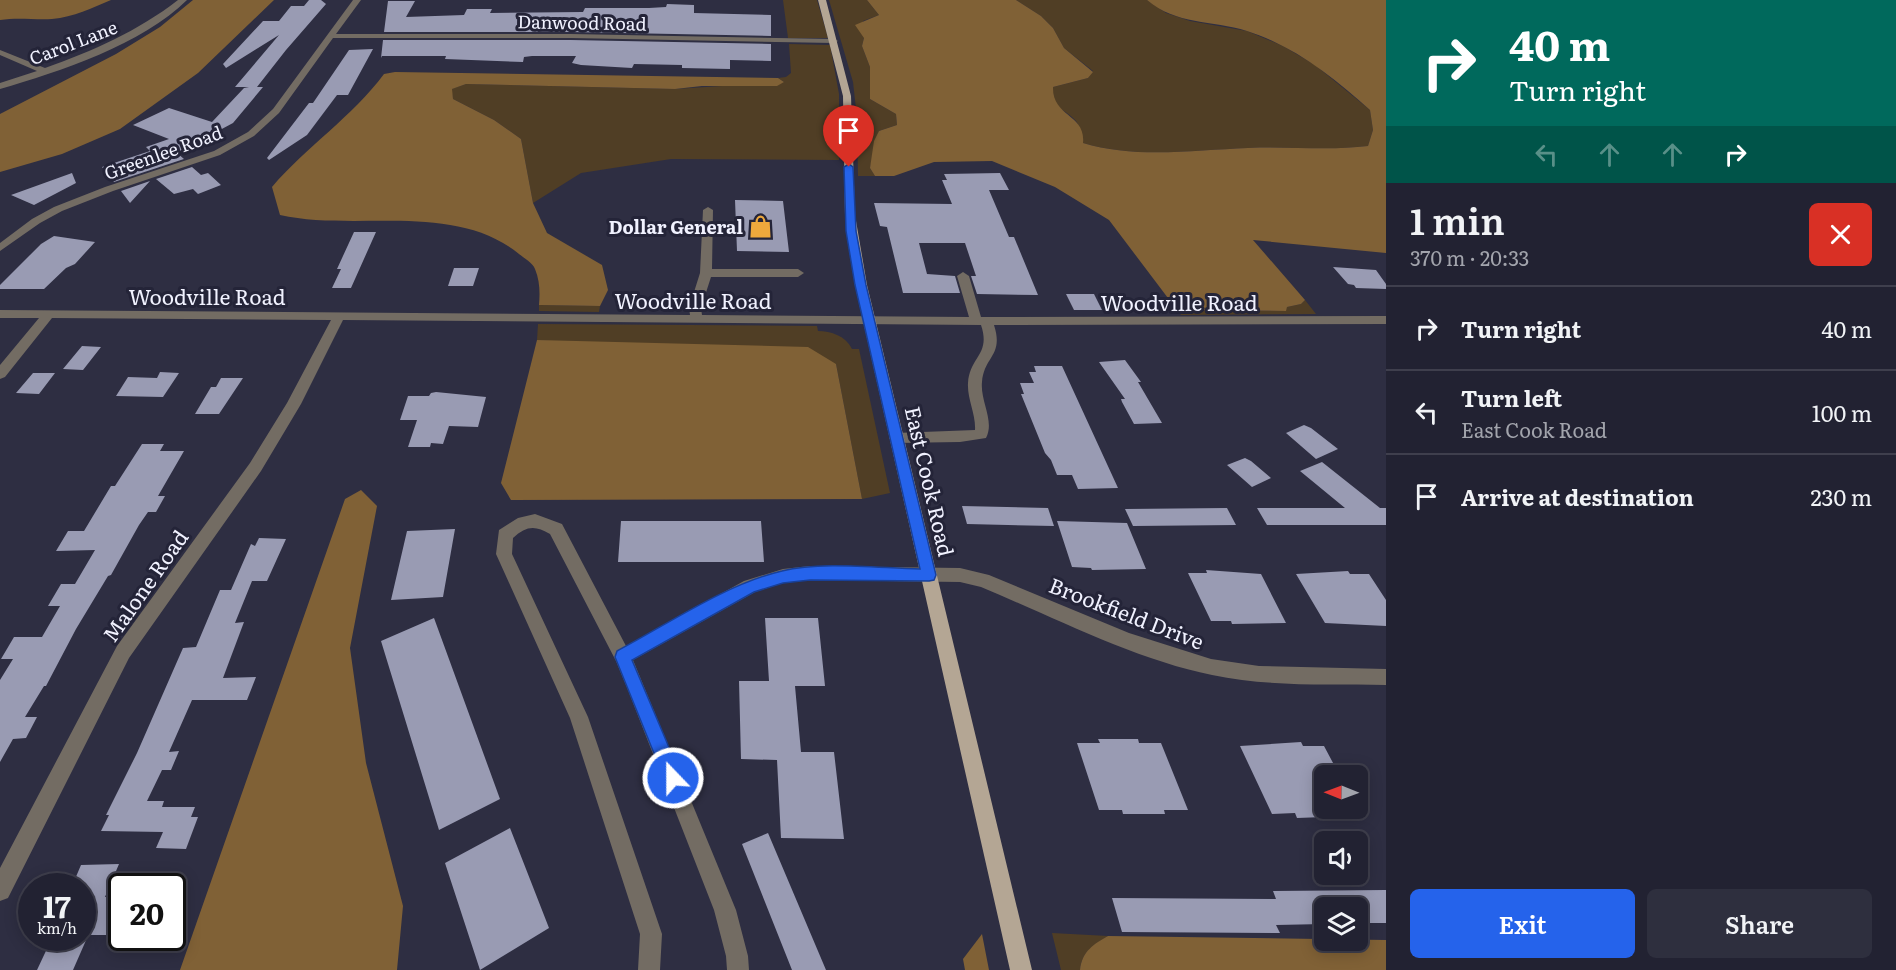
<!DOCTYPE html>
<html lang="en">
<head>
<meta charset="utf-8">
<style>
  body { margin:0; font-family:Literata,serif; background:#2e2f3e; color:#f1f3f6; height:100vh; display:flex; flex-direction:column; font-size:22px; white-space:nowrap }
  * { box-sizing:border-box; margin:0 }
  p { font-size:20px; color:#a2a4ac }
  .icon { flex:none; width:33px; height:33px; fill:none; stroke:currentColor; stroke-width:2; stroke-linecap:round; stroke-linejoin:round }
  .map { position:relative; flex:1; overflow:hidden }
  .sheet { display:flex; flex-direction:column; background:#222232; width:510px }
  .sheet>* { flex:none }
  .hud { background:#00695c; color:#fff; overflow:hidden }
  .needle { width:39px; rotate:271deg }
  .tools { position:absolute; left:1314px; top:765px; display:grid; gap:12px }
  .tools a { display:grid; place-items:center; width:54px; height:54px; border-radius:9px; background:#222232; box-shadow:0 3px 15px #0003,0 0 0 2px #3f3f4d; font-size:30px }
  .speed { position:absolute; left:18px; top:873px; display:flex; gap:12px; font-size:30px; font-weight:700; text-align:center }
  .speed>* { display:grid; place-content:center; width:78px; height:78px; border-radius:50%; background:#222232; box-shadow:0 3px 15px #0003,0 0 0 2px #3f3f4d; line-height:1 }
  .speed small { font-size:15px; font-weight:400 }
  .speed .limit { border:3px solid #111; border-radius:9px; background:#fff; color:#111 }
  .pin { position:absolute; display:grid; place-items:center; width:51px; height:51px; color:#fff; margin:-62px -26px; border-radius:50% 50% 50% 0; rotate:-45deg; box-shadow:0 0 6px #0007 }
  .pin .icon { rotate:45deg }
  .me { position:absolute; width:66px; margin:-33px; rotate:338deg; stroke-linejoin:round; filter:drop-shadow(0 0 4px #0008) }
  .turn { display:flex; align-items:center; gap:21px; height:126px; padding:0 24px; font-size:27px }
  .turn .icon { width:78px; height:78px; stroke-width:2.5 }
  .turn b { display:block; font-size:42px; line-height:51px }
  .lanes { display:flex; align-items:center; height:57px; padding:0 24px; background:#0003; justify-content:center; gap:30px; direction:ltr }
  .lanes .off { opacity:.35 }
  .round { display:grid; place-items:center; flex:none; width:63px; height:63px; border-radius:9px; background:#2e2f3e }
  .summary { display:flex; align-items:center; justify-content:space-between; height:102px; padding:0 24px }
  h1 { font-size:36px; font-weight:600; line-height:45px }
  .primary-button { display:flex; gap:12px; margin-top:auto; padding:12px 24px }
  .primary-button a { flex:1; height:69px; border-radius:9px; background:#2563eb; color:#fff; font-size:24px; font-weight:600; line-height:69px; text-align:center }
  .primary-button a+a { background:#2e2f3e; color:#f1f3f6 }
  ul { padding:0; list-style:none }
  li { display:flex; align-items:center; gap:18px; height:84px; padding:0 24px; border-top:2px solid #3f3f4d }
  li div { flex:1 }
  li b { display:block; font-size:22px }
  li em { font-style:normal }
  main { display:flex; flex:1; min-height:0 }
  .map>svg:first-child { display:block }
  .green { fill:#503e25 }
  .forest { fill:#806136 }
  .building { fill:#999bb3 }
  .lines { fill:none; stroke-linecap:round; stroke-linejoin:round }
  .minor { fill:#736c63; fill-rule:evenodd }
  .major { fill:#b4a694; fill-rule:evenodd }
  .route { fill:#2563eb; stroke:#184099; stroke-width:1.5 }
  .labels { text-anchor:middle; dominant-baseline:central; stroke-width:6; stroke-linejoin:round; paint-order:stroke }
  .far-street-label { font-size:18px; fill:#f1f2ff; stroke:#242438 }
  .far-poi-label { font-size:18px; font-weight:bold; fill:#f1f2ff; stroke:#242438; text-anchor:end }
  .street-label { font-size:21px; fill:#f1f2ff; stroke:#242438 }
</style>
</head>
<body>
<main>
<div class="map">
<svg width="1386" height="970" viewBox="0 0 1386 970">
  <rect width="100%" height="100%" fill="#2e2e42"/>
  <path class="green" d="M783 0H817L828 38H788Z
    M829 0H867L879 15 863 21 864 38 862 46 870 67V99L896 114 897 125 879 131 870 168 875 176H858L857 118 853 82Z
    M1016 0H1147L1166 13 1190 21 1247 31 1283 46 1315 65 1370 110 1373 130 1368 146C1328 151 1288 146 1248 148 1194 150 1136 159 1083 143 1081 137 1080 126 1076 121 1063 107 1052 110 1053 87L1088 78 1093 71 1064 48 1053 28 1041 16Z
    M789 44 830 45 839 94V160L671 159 581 173 533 203 521 139 494 120 453 99 451 89 466 84 675 89 784 82 778 78 786 77 791 73Z
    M1305 300 1316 314 1181 315 1177 310 1285 311 1287 307 1301 304Z
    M539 305 600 306 599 312 539 311Z
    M538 324 817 326 818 331C831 331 846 336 852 349H859L890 493 862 499 836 364 537 340Z
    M1052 933 1108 936C1094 945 1082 951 1080 970H1061Z"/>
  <path class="forest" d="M0 0H111C92 8 74 17 52 19 34 20 18 17 0 20Z
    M193 0H274L198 73 120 129 62 154 0 172V114L116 54 160 27Z
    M867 0H1016L1041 16 1053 28 1064 48 1093 72 1088 78 1053 87C1052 117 1086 114 1083 143 1135 159 1195 150 1248 148 1288 146 1328 151 1368 146L1373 130 1370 110C1333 77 1294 46 1247 31 1212 20 1176 25 1147 0H1386V253L1253 240 1305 300 1301 304 1287 307 1286 311 1177 310 1109 220 1055 187 992 161 934 162 894 176H875L870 168 874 141 879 131 897 125 896 114 870 99V67L862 46 864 38 855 25 879 15Z
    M395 72 778 78 784 82 777 86H702L675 89 466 84 452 89 453 99 494 120 521 139 533 203 547 233 602 265 608 290 600 306 539 305C540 293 540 281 535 269 533 263 524 258 519 254 454 201 355 232 280 215L272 187C306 147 352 117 384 74Z
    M537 340 808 347 836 364 862 499 511 500 501 483Z
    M361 490 377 506 350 648 366 763 403 906 397 970H180L345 499Z
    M982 934 989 970H965L963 959Z
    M1108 936 1386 940V970H1080C1082 951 1094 944 1108 936Z"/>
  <path class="building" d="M309 0H321L326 4 286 50 257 87H263L233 123 177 153 184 159 114 182 102 167 150 151 146 147 169 139 133 125 169 108 212 122 244 88 249 87H235L279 35 226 68 223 64 263 21H279L291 6H304Z
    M388 1H415L406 17 464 15 467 9H492L490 13 583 12 585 8H649L666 7 667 4 694 5V13L771 15V36L571 32H384Z
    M383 40H571L771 44V61L730 60V69L682 68V65L634 64 632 68 581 65 572 63 576 56H532L524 57 523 62 445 59 446 56H382L381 58Z
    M373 49 348 95H337L307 135 269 160 267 158 309 103H313L349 50Z
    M192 167 201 175 208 173 221 185 198 194 193 189 174 194 156 179Z
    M72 173 76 183 34 205 11 195Z
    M1000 173 1009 190H989L1009 237H1014L1038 295 977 294 971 276H976L965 243H919L927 274 955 276 960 293H903L887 227 880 226 874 203 952 204 942 180H947L944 174Z
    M150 181 130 203 121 191Z
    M735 200 783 201 789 252 737 251Z
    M354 232H376L351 288H332L341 269H337Z
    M54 236 95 242 75 264 66 268 44 289H0V285L41 244Z
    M1333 267 1376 270 1386 284V289L1356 288 1354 285 1348 284Z
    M454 268H479L473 286H448Z
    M1066 294H1094L1102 310H1074Z
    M82 346 101 347 83 370 63 369Z
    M1125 360 1141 382H1138L1162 423 1134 424 1122 402 1121 399H1125L1099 362Z
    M1034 366H1062L1118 488 1078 489 1072 475H1057L1051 460 1045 453 1021 394H1024L1020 383H1034L1029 372H1036Z
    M160 372 179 373 163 397 116 396 128 377 157 378Z
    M33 373H55L39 394 16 393Z
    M221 378H243L219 414H195L211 387H216Z
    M436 392 486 397 478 427 449 426 443 444 431 443 430 447H408L417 420H400L408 396H429L431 393Z
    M1304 425 1311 428 1338 449 1316 459 1286 433Z
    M142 444H164L160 451H184L158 496H165L156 512H148L139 525 111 575 108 576 76 629 46 686H44L25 717H37L26 738 13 739 0 762V680L13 659H1L14 637H42L60 606H48L61 584H75L95 550 56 551 68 531H84L111 486H115Z
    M1245 458 1251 461 1271 478 1252 487 1227 465Z
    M1322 462 1380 508H1386V525H1267L1257 508H1345L1300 471Z
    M962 506 1048 508 1054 526 967 524Z
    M1227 508 1236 525 1133 526 1125 509Z
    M621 521H761L764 562H618Z
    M1057 521 1127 523 1146 569 1092 570 1091 568 1072 567Z
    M455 529 443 597 391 600 407 531Z
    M259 538 286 539 267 581H252L235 623 244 622 223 678 256 677 247 700H192L169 752 179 751 171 770H162L147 801H164L162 807H195L191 817H198L186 849 156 848 163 832 101 831 109 815H106L137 753 183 648 196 647 220 590H231L251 544 255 546Z
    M1206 570 1261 574 1286 623 1232 624 1231 621H1211L1188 573H1207Z
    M1348 571 1350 574H1369L1386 600V626L1325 623 1296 574Z
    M434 618 500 799 439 830 381 641Z
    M765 618H818L825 686H795L801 752H834L844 839 781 838 777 760 741 759 739 681H769Z
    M1098 739H1138L1139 743H1161L1188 810H1164L1165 814H1123L1122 810H1099L1077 743H1100Z
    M1301 742 1303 746H1324L1340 776H1324V817L1297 818 1295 813 1272 814 1240 746Z
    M510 828 549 928 480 970 445 863Z
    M768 833 826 970H792L742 844Z
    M119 864 105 897H122V935H82V886H72L81 865Z
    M1386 890V923H1358V908H1324V924L1276 925 1280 933 1122 932 1112 898 1276 899 1273 891Z
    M52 938H87L73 970H37Z"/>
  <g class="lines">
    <path class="minor" d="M178 0H187C143 44 59 72 0 89V83L37 71 0 55V50L45 68C93 51 138 31 178 0Z
      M353 0H361L336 34H571L834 39 838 41 834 43 571 38H333L279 113 254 136 220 155 113 191 62 211 40 223 0 251V243L32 219 54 207 105 187 214 151 248 132 273 109Z
      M708 207 713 210 712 269H798L804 273 798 277H711L701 308 702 315 969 317 957 276 963 272 969 276 981 317 1386 316V324L994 325C1004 356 984 356 982 382 980 401 995 421 986 438L960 442 896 443 889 438 896 433 975 430C976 414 967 399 968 383 970 356 991 355 981 325L343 320 301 404 261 471 129 658 8 898 0 901V868L117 646 250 463 287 403 331 320 52 318 5 377 0 379V365L39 318H0V310L690 315 689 308 700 273 703 210Z
      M535 514 562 524 626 646 744 581 783 569 810 566 960 568 989 575 1129 633 1211 659 1259 666 1386 669V685C1328 684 1269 687 1212 675 1136 660 1053 617 981 587L960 582 810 580 783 583 755 592 633 660 736 910 748 956 749 970H727L726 956 714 910 628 690 616 661 550 534C535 525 526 526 513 538L512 554 588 717 662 934 660 970H638L640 934 570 718 496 554 499 530 518 518Z"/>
    <path class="major" d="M818 0H826L851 96 855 215 867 285 1032 970H1010L855 285 845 215 843 96Z"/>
  </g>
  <path class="route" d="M849 164 853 167 856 231 866 285 936 575 934 580 929 581 810 580 783 583 754 592 632 660 682 778 679 785 673 787 666 785 664 778 615 657 617 651C668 624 726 584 782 571 821 561 878 568 920 569L855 285 846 231 844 167Z"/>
  <defs>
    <symbol id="shop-bare" viewBox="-9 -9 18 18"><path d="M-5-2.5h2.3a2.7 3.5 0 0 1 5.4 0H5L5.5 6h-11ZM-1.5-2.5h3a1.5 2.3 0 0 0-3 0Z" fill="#eea83c" stroke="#242438" stroke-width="2.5" paint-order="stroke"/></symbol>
  </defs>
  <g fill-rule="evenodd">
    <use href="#shop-bare" x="744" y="210" width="33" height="33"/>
  </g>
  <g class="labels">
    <g class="far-street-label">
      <text transform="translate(582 22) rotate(1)">Danwood Road</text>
      <text transform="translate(73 42) rotate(-21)">Carol Lane</text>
      <text transform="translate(163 152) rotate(-20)">Greenlee Road</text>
    </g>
    <g class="far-poi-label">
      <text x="743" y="226">Dollar General</text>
    </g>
    <g class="street-label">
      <text x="207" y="295">Woodville Road</text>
      <text x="693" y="299">Woodville Road</text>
      <text x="1179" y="301">Woodville Road</text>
      <text transform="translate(931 481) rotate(77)">East Cook Road</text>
      <text transform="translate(144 585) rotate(-55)">Malone Road</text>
      <text transform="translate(1127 612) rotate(21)">Brookfield Drive</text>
    </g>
  </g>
</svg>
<div class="tools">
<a><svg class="needle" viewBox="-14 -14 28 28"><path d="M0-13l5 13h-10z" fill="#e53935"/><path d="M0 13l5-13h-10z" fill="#a2a4ac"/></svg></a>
<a><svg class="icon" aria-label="sound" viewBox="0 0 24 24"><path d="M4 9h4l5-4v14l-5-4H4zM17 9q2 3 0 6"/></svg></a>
<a><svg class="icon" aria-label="layers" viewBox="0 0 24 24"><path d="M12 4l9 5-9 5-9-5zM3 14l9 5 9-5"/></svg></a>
</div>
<div class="speed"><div>17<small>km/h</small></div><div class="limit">20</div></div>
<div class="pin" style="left:849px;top:167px;background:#d93025"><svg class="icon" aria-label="arrive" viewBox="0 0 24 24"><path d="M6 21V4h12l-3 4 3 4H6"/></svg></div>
<svg class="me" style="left:673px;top:778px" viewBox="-20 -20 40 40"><circle r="17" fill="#2563eb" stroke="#fff" stroke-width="3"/><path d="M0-11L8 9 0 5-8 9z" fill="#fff"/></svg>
</div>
<section class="sheet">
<div class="hud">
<div class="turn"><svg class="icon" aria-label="right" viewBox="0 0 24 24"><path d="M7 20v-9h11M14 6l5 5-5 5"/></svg><div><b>40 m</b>Turn right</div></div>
<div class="lanes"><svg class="icon off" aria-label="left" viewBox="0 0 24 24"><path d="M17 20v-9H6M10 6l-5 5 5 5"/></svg><svg class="icon off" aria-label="ahead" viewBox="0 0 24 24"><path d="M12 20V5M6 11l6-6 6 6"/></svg><svg class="icon off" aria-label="ahead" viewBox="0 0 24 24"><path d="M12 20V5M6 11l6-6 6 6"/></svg><svg class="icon" aria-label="right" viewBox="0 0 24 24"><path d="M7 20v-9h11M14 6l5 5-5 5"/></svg></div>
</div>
<div class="summary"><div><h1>1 min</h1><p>370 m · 20:33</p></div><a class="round" style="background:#d93025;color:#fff"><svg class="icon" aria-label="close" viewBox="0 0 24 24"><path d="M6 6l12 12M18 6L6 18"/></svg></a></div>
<ul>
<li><svg class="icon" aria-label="right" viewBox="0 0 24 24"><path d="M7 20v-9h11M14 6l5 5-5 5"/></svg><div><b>Turn right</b></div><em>40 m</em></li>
<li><svg class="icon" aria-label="left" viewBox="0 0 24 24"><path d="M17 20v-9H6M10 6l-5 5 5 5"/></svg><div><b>Turn left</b><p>East Cook Road</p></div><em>100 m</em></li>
<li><svg class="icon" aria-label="arrive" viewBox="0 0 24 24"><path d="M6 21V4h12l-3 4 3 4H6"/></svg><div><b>Arrive at destination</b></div><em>230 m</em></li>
</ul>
<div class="primary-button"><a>Exit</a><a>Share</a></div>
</section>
</main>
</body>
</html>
